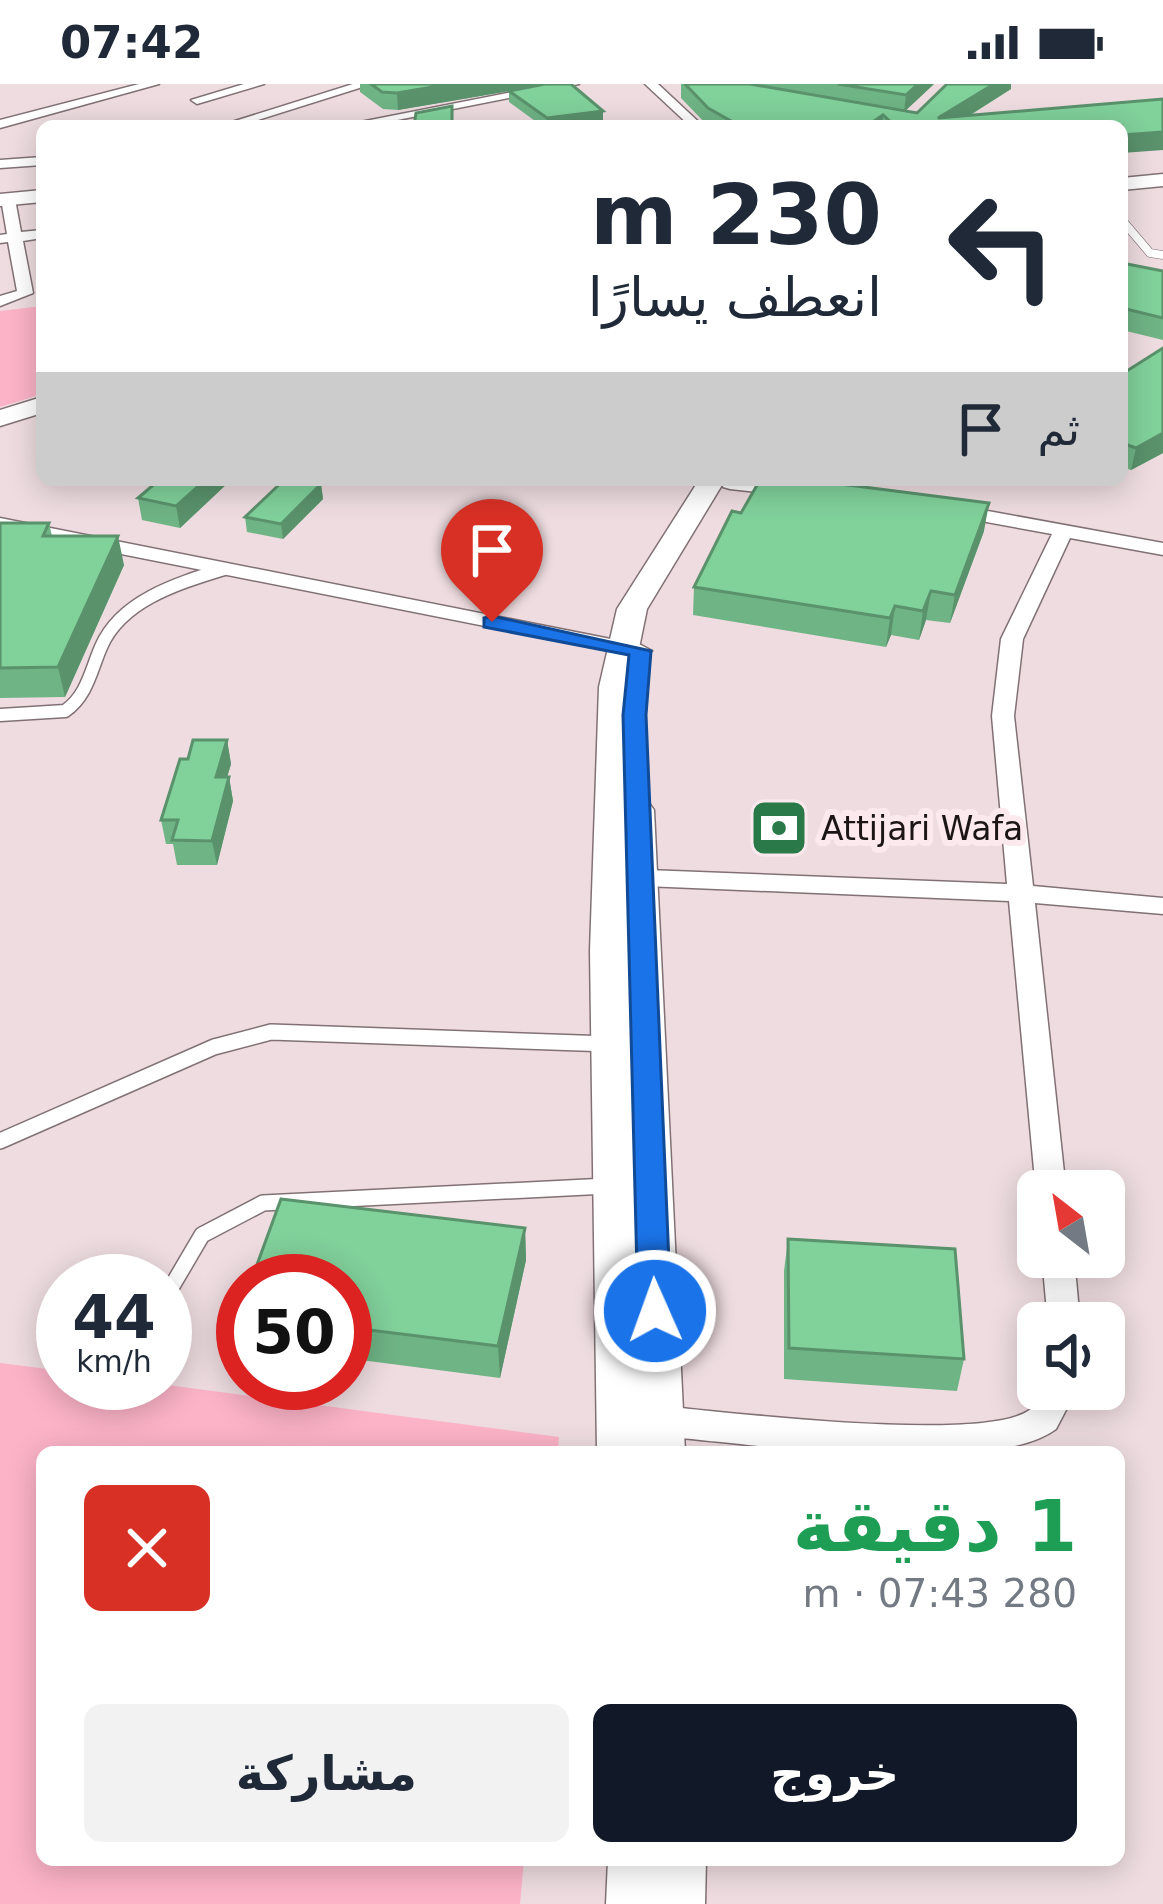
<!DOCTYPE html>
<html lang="ar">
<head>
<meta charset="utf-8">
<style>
  body { margin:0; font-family:"DejaVu Sans","Noto Naskh Arabic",sans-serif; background:#f2f2f3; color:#1f2937; direction:rtl; height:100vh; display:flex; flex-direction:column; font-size:45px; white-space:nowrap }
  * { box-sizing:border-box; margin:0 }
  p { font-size:39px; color:#747a83 }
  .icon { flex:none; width:66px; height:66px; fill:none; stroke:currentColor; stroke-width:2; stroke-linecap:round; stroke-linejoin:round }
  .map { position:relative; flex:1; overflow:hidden; direction:ltr }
  .sheet { position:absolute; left:36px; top:1362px; width:1089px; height:420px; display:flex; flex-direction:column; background:#fff; border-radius:18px; box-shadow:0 6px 30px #0003; direction:rtl }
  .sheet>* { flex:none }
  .hud { position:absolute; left:36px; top:36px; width:1092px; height:366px; border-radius:18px; box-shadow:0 6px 30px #0003; direction:rtl; background:#fff; color:#1f2937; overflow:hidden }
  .needle { width:78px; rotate:329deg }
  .tools { position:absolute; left:1017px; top:1086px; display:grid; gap:24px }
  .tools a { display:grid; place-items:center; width:108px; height:108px; border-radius:18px; background:#fff; box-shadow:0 6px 30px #0003; font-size:60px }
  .speed { position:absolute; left:36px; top:1170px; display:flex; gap:24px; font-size:60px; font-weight:700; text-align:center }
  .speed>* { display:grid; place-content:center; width:156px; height:156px; border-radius:50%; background:#fff; box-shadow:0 6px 30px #0003; line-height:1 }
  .speed small { font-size:30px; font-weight:400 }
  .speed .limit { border:18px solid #d22; background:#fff; color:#111 }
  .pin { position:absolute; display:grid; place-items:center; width:102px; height:102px; color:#fff; margin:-123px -51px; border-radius:50% 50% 50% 0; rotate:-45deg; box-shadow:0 0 12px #0007 }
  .pin .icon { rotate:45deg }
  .me { position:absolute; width:132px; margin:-66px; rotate:358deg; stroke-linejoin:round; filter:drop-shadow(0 0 9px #0008) }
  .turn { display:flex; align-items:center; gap:42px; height:252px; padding:0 48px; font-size:54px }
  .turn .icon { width:156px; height:156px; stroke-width:2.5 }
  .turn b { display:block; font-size:84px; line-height:102px }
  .then { display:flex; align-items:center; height:114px; padding:0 48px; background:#0003; gap:24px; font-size:45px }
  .round { display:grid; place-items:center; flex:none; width:126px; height:126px; border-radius:18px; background:#f2f2f3 }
  .head { display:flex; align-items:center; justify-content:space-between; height:204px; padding:0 48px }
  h1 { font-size:72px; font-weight:600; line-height:90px; color:#1e9e55 }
  .primary-button { display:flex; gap:24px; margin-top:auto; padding:24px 48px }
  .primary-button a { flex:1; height:138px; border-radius:18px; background:#111827; color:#fff; font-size:48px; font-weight:600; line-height:138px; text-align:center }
  .primary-button a+a { background:#f2f2f3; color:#1f2937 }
  .status { display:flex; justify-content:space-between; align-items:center; height:84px; padding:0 60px; background:#fff; direction:ltr }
  .status svg { height:33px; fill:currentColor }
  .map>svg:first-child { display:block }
  .green { fill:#fcb3c7 }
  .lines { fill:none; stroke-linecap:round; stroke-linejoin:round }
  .lane-far2-casing { stroke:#817175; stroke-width:9 }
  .lane-far1-casing { stroke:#817175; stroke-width:15 }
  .lane-casing { stroke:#817175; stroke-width:18 }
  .street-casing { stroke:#817175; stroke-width:3 }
  .secondary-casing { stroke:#817175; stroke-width:3 }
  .lane-far2 { stroke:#fff; stroke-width:8 }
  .lane-far1 { stroke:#fff; stroke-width:12 }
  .lane { stroke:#fff; stroke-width:15 }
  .street { fill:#fff; fill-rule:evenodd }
  .secondary { fill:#fff; fill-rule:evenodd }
  .wall { fill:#6fb485 }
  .shaded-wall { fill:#5a926c }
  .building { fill:#81d19b; stroke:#5a926c; stroke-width:3 }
  .route { fill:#1a73e8; stroke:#114b97; stroke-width:3 }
  .labels { text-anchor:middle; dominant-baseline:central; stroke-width:12; stroke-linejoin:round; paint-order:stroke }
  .poi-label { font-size:33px; fill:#1b1516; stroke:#fce9ee; text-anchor:start }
</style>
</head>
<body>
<div class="status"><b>07:42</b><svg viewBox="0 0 49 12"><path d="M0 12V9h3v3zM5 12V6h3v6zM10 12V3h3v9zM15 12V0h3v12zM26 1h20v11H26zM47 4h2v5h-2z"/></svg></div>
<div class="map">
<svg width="1163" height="1820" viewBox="0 0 1163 1820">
  <rect width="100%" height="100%" fill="#eedce0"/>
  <path class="green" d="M42 222V310L0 323V227Z
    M0 1279 63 1287V1299H152L559 1353 558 1368H42V1776H524L520 1820H0Z"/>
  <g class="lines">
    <defs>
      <path id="lane-far2" d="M1122 136 1150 169 1163 171"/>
      <path id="lane-far1" d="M0 631 65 627C87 612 91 586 101 563 121 516 179 499 224 485"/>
      <path id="lane" d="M0 1057 214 963 271 948 609 960
        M165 1214 202 1151 263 1119 607 1102"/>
      <path id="street" d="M139 0H159L0 44V36Z
        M244 0H264L197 20 191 16Z
        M353 0H372L239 42H219Z
        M553 0H579L367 42H340Z
        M645 0H658L703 42H690Z
        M42 73V81L0 84V76Z
        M8 111 15 115 21 148 42 146V154L23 157 33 209 0 222V212L17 207 8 158 0 159V151L7 150 1 115Z
        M723 396 792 400 801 406 792 412 730 405 723 403Z
        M955 421 1163 459V471L1070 454 1023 555 1014 632 1033 802 1163 814V830L1035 819 1066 1107H1038V1111L1036 1107 1009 817 621 801 608 793 621 785 1007 800 992 632 1001 555 1052 450 948 431V423Z
        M0 434 641 561 652 567 641 573 0 446Z
        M1042 1173H1074L1080 1239H1048Z
        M1043 1305H1077L1056 1345C989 1395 746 1359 659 1352L647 1347 642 1337 647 1327 659 1322C728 1328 978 1359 1028 1327 1037 1322 1041 1314 1043 1305Z"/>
      <path id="secondary" d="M1163 90V102L1122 106V94Z
        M42 106V118L0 122V110Z
        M42 313V329L0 342V326Z
        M699 396H725L647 525 631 603 630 717 649 719 654 726 685 1368H597L590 867 599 603 617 525Z
        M608 1776H706L705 1820H606Z"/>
    </defs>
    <use href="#lane-far2" class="lane-far2-casing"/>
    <use href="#lane-far1" class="lane-far1-casing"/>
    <use href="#lane" class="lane-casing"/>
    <use href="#street" class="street-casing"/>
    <use href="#secondary" class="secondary-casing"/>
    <use href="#lane-far2" class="lane-far2"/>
    <use href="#lane-far1" class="lane-far1"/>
    <use href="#lane" class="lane"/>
    <use href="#street" class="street"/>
    <use href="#secondary" class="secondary"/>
  </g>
  <path class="wall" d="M360 0H571L603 27V39L575 42H542L509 18V7L398 26 383 25 360 8Z
    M681 0H934L905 27 917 29 947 0H1011V5L969 32 1122 42H708L681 14Z
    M1122 179 1163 187V256L1122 246Z
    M1163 264V369L1131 386 1122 383V290Z
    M159 396H231L180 444 142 436 138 414Z
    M321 400 323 415 283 455 247 448 245 433Z
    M0 439H49L52 452 124 481 65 613 0 614Z
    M984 447 950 539 926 536 919 556 891 551 886 563 693 531 694 503Z
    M227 656 231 680 227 693H229L233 717 217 781H177L173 760H166L161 736 188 675Z
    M525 1144 526 1176 500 1294 345 1274V1197Z
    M788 1155 964 1275 957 1307 784 1295V1187Z"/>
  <path class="shaded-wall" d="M450 0H551L398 26 397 9Z
    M918 0H934L904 28 906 11Z
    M994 0H1011V5L952 42 938 34Z
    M603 27V39L575 42H547V34Z
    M883 31 882 42H867Z
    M1163 48V66L1122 69V51Z
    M1163 349V369L1131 386 1136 364Z
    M205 396H231L180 444 176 422Z
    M321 400 323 415 283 455 281 440Z
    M989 419 984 447 950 539 955 511Z
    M118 452 124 481 65 613 58 583Z
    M931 507 926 536 919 556 923 527Z
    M895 522 891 551 886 563 890 534Z
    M227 656 231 680 220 717 216 693Z
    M229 693 233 717 217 781 212 757Z
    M525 1144 526 1176 500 1294 498 1262Z"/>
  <path class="building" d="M371 0H450L397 9 382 8Z
    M545 0H571L603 27 547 34 509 7Z
    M685 0H750L917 29 947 0H994L938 34 1163 15V48L1122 51V42H895L883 31 867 42H740L708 24Z
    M838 0H918L906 11Z
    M452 22V42H414L416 29Z
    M1122 179 1163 187V234L1122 224Z
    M1163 264V349L1136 364 1122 359V290Z
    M159 396H205L176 422 138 414Z
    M284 396 321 400 281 440 245 433Z
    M760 396H809L989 419 955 511 931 507 923 527 895 522 890 534 694 503 732 427 741 429Z
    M0 439H49L43 452H118L58 583 0 584Z
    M193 656H227L216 693H229L212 757 172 756 178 736H161L180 675H188Z
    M281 1115 525 1144 498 1262 345 1243V1197H251Z
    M788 1155 955 1165 964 1275 789 1264Z"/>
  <path class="route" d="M492 532 651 567 646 631 671 1227 666 1236H643L638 1227 623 631 629 571 484 543V534Z"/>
  <defs>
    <symbol id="bank-square" viewBox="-11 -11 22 22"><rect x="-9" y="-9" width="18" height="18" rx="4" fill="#297949" stroke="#fce9ee"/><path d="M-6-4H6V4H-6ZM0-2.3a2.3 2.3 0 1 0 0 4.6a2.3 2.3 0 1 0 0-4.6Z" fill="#fff"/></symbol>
  </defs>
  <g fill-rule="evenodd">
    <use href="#bank-square" x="746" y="711" width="66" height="66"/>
  </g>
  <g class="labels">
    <g class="poi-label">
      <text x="821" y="744">Attijari Wafa</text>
    </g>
  </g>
</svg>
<div class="tools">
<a><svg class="needle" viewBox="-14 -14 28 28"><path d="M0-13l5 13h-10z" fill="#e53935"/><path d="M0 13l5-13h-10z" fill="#747a83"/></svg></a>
<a><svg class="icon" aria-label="sound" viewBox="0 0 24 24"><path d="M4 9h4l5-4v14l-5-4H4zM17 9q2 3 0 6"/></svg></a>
</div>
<div class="speed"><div>44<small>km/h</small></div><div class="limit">50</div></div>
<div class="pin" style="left:492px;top:538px;background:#d93025"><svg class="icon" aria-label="arrive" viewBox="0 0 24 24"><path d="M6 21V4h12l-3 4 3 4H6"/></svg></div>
<svg class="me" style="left:655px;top:1227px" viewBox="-20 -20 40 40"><circle r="17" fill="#1a73e8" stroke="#fff" stroke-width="3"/><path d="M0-11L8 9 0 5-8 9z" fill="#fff"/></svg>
<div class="hud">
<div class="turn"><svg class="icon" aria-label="left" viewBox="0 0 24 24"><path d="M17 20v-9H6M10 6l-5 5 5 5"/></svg><div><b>230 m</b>انعطف يسارًا</div></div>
<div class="then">ثم<svg class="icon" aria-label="arrive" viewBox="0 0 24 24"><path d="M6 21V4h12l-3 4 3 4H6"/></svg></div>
</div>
<section class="sheet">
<div class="head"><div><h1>1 دقيقة</h1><p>280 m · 07:43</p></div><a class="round" style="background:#d93025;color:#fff"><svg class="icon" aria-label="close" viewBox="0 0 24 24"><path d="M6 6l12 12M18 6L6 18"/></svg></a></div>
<div class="primary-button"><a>خروج</a><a>مشاركة</a></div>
</section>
</div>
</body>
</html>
